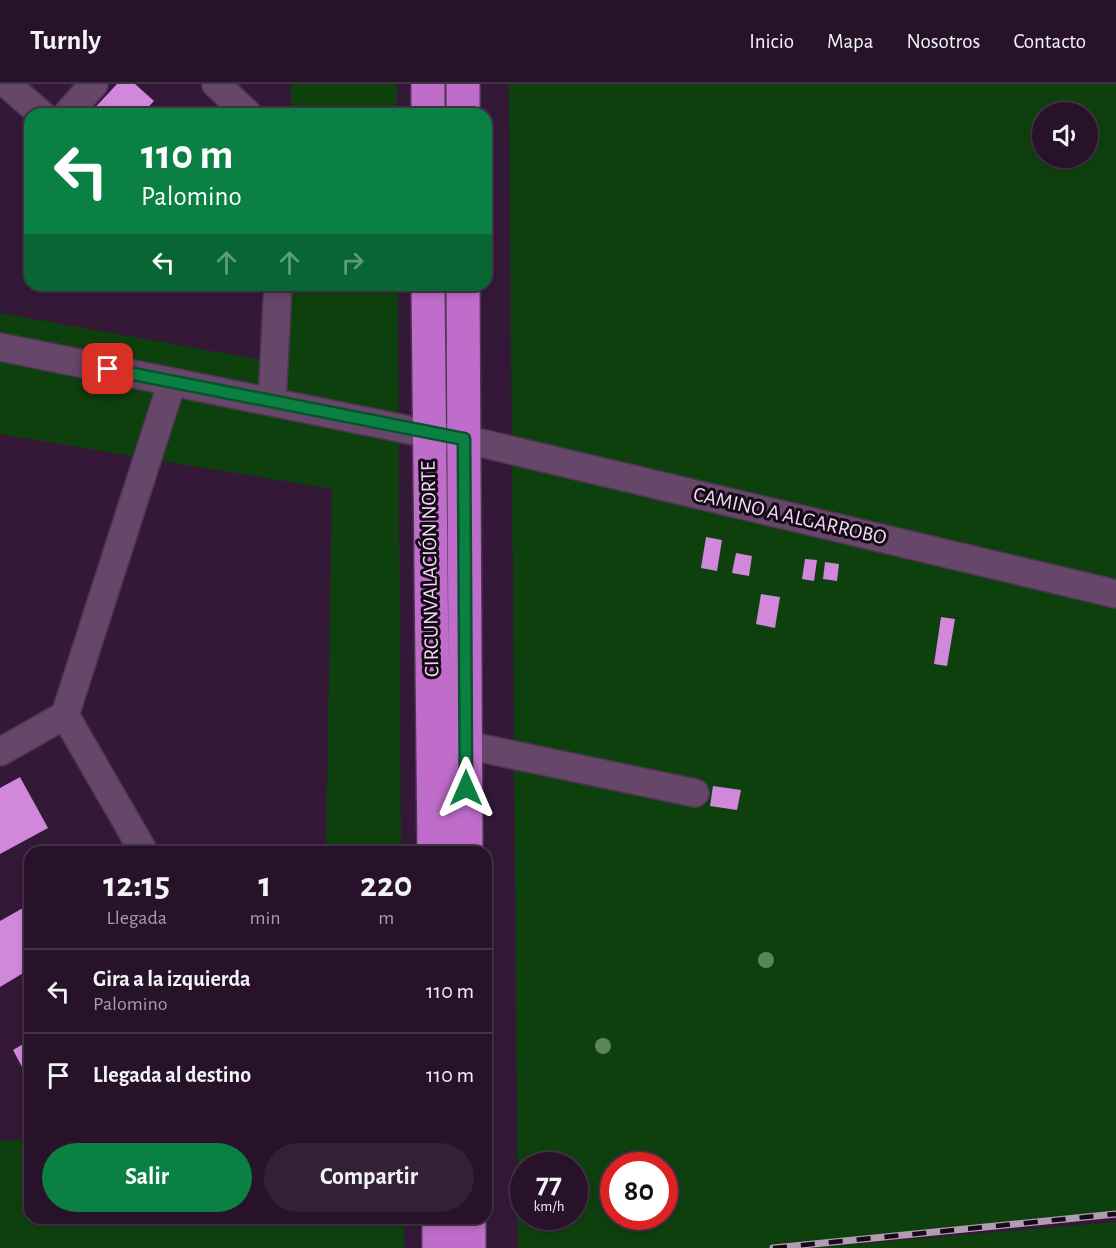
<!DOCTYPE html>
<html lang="es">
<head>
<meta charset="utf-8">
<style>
  body { margin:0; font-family:"Alegreya Sans",sans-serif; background:#332036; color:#f1f3f6; height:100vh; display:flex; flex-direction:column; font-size:22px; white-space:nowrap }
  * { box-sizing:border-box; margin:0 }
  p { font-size:20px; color:#a49ea8 }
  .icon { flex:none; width:33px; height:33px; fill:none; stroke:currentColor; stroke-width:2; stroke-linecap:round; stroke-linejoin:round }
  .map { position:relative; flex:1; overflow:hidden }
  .sheet { position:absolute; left:24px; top:762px; width:468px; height:378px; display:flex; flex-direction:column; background:#27122a; border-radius:18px; box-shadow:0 3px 9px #0003,0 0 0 2px #433247 }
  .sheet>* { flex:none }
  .guide { position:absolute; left:24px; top:24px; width:468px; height:183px; border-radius:18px; box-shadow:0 3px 9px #0003,0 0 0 2px #433247; background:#0b8043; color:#fff; overflow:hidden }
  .controls { position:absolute; left:1032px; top:18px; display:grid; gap:12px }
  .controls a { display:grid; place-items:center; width:66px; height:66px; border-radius:50%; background:#27122a; box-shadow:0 3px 9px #0003,0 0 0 2px #433247; font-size:30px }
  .speed { position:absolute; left:510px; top:1068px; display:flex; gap:12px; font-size:30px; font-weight:700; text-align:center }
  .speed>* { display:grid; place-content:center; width:78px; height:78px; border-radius:50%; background:#27122a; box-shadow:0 3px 9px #0003,0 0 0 2px #433247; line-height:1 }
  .speed small { font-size:15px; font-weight:400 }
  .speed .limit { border:9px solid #d22; background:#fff; color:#111 }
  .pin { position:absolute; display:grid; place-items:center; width:51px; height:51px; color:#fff; margin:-26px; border-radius:12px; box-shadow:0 3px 9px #0006 }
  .me { position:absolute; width:66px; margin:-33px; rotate:0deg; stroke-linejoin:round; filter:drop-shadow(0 0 4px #0008) }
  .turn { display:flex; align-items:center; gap:21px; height:126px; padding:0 18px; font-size:27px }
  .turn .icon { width:78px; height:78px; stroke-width:2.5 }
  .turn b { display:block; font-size:42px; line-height:51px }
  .lanes { display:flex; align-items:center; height:57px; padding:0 18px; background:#0003; justify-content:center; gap:30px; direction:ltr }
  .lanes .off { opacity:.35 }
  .eta { display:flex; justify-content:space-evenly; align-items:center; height:102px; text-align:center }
  .eta b { font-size:36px; font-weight:700; line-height:42px }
  .primary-button { display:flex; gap:12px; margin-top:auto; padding:12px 18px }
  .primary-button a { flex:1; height:69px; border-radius:36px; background:#0b8043; color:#fff; font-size:24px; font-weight:700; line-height:69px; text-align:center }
  .primary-button a+a { background:#332036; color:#f1f3f6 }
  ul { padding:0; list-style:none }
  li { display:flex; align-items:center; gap:18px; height:84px; padding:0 18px; border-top:2px solid #433247 }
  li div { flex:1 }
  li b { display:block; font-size:22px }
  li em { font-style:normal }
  header { display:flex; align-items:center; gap:36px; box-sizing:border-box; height:84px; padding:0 30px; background:#27122a; border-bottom:2px solid #433247 }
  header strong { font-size:28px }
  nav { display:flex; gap:33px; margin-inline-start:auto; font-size:21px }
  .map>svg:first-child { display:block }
  .green { fill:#0e400e; fill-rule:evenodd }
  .building { fill:#d187da }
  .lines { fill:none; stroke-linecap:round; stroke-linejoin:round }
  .minor-casing { stroke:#4d3651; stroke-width:30 }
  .highway-casing { stroke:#4d3651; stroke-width:36 }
  .minor { stroke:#664669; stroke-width:27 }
  .highway { stroke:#bf6cca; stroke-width:33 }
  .rail-casing { stroke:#b29cb4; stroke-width:7 }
  .rail { stroke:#150917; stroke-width:4.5; stroke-dasharray:14; stroke-linecap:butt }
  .tree { fill:#5a855a }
  .route-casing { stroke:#07532c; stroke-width:15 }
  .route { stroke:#0b8043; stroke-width:10 }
  .labels { text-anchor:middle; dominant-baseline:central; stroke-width:6; stroke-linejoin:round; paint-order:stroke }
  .street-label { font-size:21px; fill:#eddaee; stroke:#150917 }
</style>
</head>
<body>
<header>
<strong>Turnly</strong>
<nav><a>Inicio</a><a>Mapa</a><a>Nosotros</a><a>Contacto</a></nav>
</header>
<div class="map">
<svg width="1116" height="1164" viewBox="0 0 1116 1164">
  <rect width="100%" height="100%" fill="#341838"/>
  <path class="green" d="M291 0H397V30H291Z
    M509 0H1116V1132L773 1164H518ZM1042 28H1088V74H1042ZM524 1082H574V1132H524ZM614 1082H664V1132H614Z
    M290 201H398L401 768H326L332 405 0 350V229L289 281Z
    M30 1055V1134H404V1164H0V1057Z
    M1116 1138V1164H810Z"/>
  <path class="building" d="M117 0H135L154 17 142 30H89Z
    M706 453 722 456 717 487 701 484Z
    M736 469 752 472 749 492 732 489Z
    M805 475 817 476 814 497 802 495Z
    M825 478 839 480 837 497 823 495Z
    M761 510 780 513 775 544 756 540Z
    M941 533 955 535 947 582 934 580Z
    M20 693 48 744 0 770V704Z
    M713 702 741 706 737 726 710 722Z
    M30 820V885L0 903V837Z
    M30 956V998L13 966Z"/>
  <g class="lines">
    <defs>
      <path id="minor" d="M7 0 41 30
        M216 0 248 30
        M67 30 94 0
        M0 263 429 350 464 355 1116 510
        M272 318 278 201
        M65 631 144 768
        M466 661 695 709
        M0 668 65 631 172 298"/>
      <path id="highway" d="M428 0V30
        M463 0V30
        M428 201 434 768
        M463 201 466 768
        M439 1134V1164
        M469 1134V1164"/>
    </defs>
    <use href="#minor" class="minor-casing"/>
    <use href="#highway" class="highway-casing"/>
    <use href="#minor" class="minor"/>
    <use href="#highway" class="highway"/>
    <defs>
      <path id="rail" d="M773 1164 1116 1130"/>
    </defs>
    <use href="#rail" class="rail-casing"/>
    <use href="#rail" class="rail"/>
  </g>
  <g class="tree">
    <circle cx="766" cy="876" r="8"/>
    <circle cx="603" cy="962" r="8"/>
  </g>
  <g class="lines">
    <defs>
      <path id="route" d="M108 285 464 355 466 704"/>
    </defs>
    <use href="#route" class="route-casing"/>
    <use href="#route" class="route"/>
  </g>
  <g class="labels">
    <g class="street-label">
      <text transform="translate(790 432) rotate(13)">CAMINO A ALGARROBO</text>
      <text transform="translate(430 485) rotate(-91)">CIRCUNVALACIÓN NORTE</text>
    </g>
  </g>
</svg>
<div class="controls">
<a><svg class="icon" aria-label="sound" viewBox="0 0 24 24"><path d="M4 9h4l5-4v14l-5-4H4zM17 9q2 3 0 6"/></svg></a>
</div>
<div class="speed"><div>77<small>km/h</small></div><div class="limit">80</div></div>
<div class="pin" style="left:108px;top:285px;background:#d93025"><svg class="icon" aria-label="arrive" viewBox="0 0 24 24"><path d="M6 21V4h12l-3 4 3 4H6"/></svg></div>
<svg class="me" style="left:466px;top:704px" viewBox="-20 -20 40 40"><path d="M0-17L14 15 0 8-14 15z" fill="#0b8043" stroke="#fff" stroke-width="4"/></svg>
<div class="guide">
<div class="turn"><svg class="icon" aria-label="left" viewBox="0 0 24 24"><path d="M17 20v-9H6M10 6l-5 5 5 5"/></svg><div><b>110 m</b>Palomino</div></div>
<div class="lanes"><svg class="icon" aria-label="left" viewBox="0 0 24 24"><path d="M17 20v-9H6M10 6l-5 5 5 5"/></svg><svg class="icon off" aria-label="ahead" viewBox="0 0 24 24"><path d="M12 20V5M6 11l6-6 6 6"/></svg><svg class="icon off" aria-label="ahead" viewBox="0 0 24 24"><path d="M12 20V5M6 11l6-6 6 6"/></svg><svg class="icon off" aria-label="right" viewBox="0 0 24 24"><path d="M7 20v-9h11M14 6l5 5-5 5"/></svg></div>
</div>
<section class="sheet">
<div class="eta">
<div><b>12:15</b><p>Llegada</p></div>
<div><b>1</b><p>min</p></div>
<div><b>220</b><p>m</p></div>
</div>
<ul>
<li><svg class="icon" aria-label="left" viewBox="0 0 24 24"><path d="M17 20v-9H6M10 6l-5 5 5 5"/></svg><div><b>Gira a la izquierda</b><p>Palomino</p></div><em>110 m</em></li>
<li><svg class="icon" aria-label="arrive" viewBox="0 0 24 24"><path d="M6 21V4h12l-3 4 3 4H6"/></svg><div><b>Llegada al destino</b></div><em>110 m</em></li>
</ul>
<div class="primary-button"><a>Salir</a><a>Compartir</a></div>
</section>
</div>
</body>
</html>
